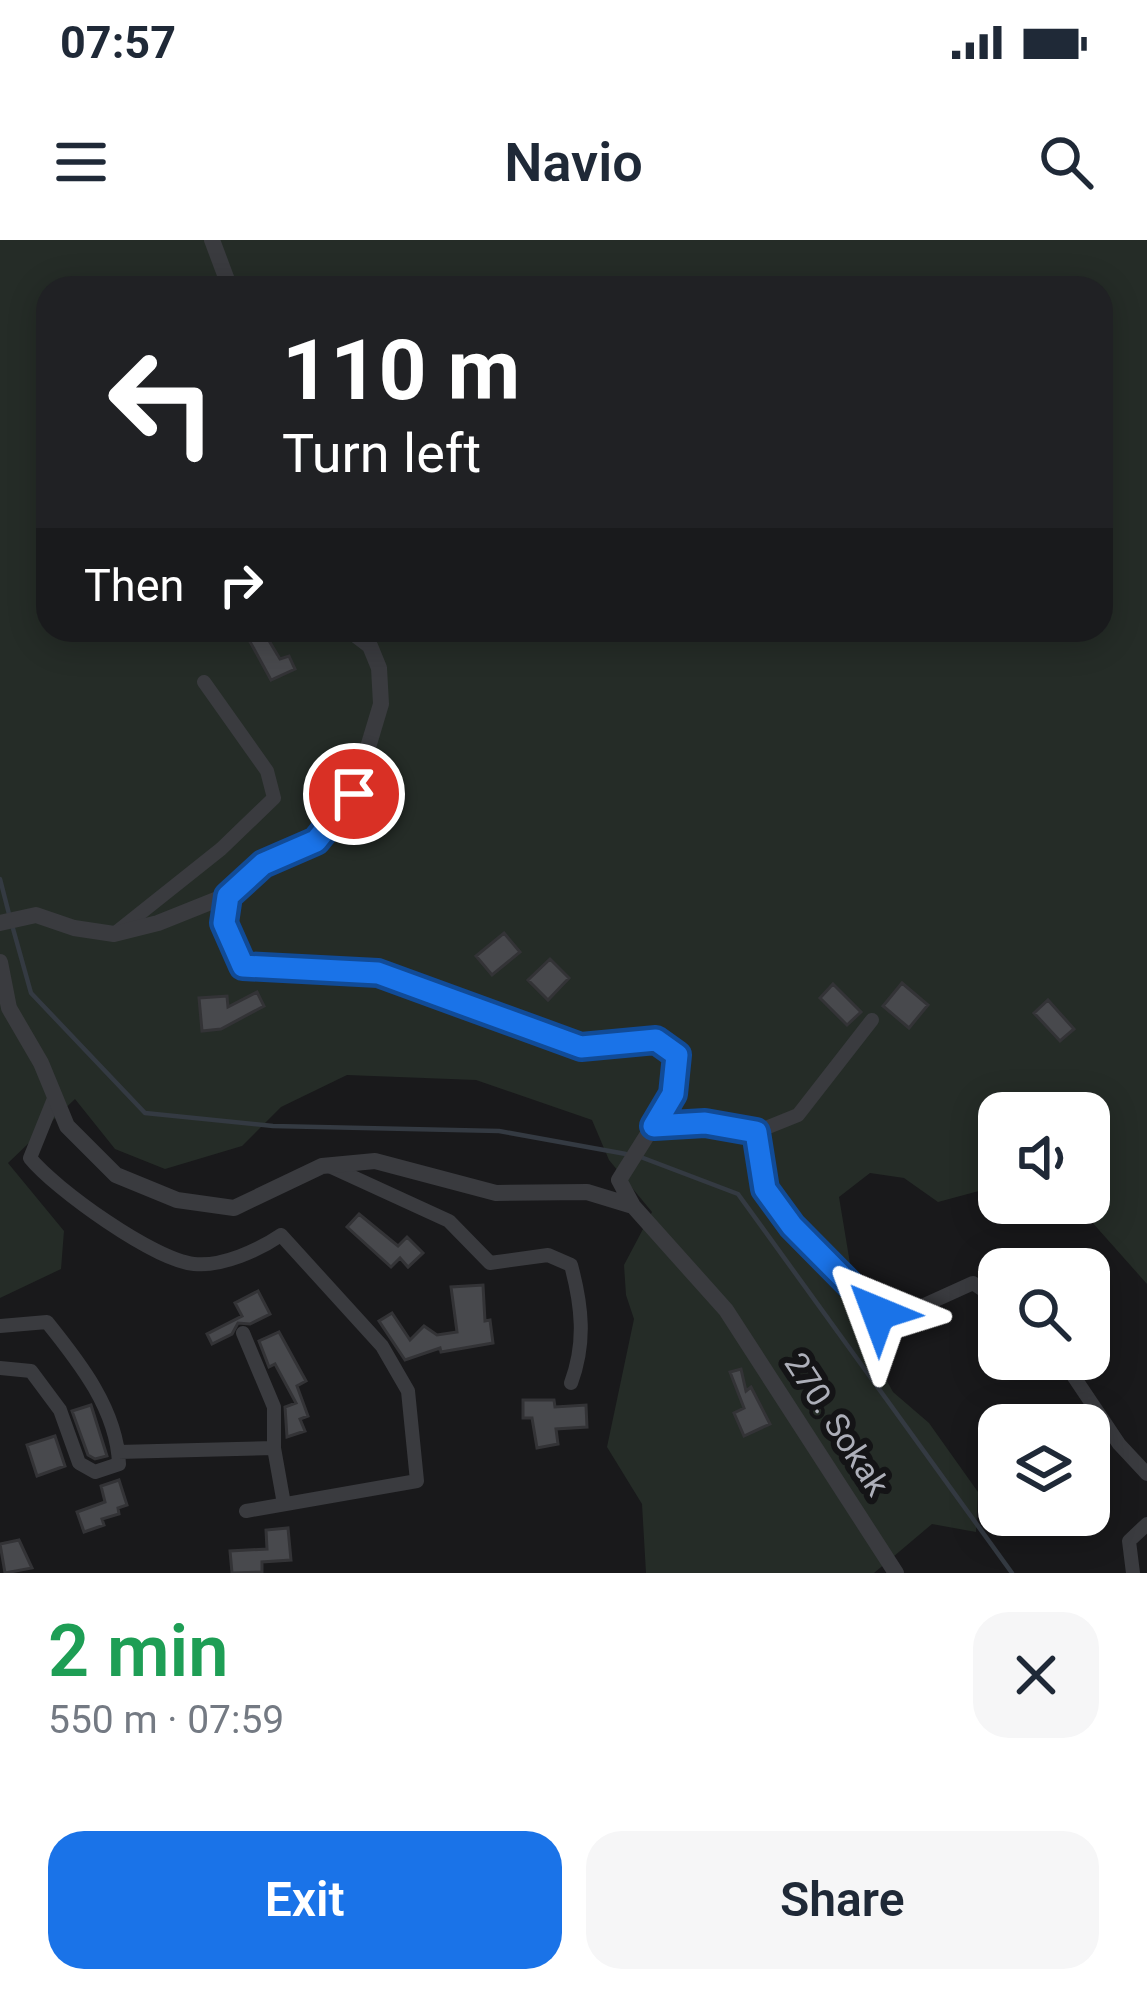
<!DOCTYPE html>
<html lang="en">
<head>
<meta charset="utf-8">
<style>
  body { margin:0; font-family:Roboto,sans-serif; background:#f6f6f7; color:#1f2937; height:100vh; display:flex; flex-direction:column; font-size:45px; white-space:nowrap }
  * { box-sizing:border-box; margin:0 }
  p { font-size:39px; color:#747a83 }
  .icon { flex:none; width:66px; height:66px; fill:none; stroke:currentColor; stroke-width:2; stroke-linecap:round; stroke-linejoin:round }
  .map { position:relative; height:1333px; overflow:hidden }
  .drawer { display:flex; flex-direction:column; background:#fff; flex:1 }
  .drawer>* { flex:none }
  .hud { position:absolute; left:36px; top:36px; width:1077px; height:366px; border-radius:36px; box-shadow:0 6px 30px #0003; background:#202124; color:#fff; overflow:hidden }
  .buttons { position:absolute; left:978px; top:852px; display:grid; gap:24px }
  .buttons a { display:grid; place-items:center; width:132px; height:132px; border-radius:24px; background:#fff; box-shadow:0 6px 30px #0003; font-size:60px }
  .pin { position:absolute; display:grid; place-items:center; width:102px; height:102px; color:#fff; margin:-51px; border:6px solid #fff; border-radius:50%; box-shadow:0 3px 12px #0007 }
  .me { position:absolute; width:132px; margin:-66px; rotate:316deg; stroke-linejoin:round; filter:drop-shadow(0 0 9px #0008) }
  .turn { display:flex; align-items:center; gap:42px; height:252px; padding:0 48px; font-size:54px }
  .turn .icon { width:156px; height:156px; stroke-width:2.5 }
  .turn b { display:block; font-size:84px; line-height:102px }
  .then { display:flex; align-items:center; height:114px; padding:0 48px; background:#0003; gap:24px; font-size:45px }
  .round { display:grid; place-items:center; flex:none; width:126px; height:126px; border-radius:36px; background:#f6f6f7 }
  .overview { display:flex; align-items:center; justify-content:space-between; height:204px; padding:0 48px }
  h1 { font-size:72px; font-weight:600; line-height:90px; color:#1e9e55 }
  .cta { display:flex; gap:24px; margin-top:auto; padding:24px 48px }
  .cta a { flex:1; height:138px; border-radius:36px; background:#1a73e8; color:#fff; font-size:48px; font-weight:600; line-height:138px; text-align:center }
  .cta a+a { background:#f6f6f7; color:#1f2937 }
  .status { display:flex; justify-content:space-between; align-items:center; height:84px; padding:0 60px; background:#fff; direction:ltr }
  .status svg { height:33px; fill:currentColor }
  header { display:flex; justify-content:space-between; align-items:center; height:156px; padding:0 48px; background:#fff; font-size:54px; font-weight:600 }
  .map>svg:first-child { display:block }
  .green { fill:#252c27; fill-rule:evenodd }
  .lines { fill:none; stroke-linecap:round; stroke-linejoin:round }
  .stream { stroke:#343a42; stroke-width:4.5 }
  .building { fill:#48494d; stroke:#333336; stroke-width:3 }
  .minor { stroke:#3a3b3f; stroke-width:14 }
  .tertiary { stroke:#3a3b3f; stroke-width:16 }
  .route-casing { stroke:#114b97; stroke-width:30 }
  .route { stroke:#1a73e8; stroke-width:21 }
  .labels { text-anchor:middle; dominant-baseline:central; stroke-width:12; stroke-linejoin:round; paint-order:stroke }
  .street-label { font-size:33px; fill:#adafb9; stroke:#141416 }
</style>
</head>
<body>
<div class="status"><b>07:57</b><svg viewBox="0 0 49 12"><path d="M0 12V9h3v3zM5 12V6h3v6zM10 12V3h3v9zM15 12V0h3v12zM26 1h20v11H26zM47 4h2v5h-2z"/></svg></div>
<header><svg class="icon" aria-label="menu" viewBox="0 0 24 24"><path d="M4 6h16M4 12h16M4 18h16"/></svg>Navio<svg class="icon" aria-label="search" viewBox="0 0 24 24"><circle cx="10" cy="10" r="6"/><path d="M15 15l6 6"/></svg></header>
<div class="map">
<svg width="1147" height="1333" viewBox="0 0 1147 1333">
  <rect width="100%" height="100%" fill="#19191b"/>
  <path class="green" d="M0 0H1147V1044L1075 963H1089V873H999V952L990 948 938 962 904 938 870 933 839 957 862 1096 893 1152 929 1183 978 1252 976 1292 932 1284 874 1333H646L642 1264 607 1207 634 1079 626 1055 624 1025 652 972 609 920 592 880 476 840 347 835 281 867 242 906 165 929 115 909 75 859 8 923 64 991 61 1029 0 1058ZM48 48H1101V390H48Z"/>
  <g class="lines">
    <path class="stream" d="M0 639 9 674
      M12 685 31 753 145 873 273 886 499 891 626 914
      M638 916 738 954 1012 1333"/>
  </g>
  <path class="building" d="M263 390H283L268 399 280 419 289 416 295 429 271 440 248 398Z
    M504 693 520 712 492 735 476 716Z
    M550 719 569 738 548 760 528 740Z
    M902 743 928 765 909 788 883 766Z
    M833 744 861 772 847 785 820 758Z
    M257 752 264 766 221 789 202 791 199 758 227 756 228 767Z
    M1048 760 1074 789 1060 801 1034 773Z
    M359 974 398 1006 407 997 423 1013 408 1027 400 1018 391 1027 347 987Z
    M483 1045 485 1081 490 1080 493 1103 441 1112 440 1108 405 1120 379 1081 392 1073 410 1100 424 1086 437 1095 457 1092 451 1047Z
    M258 1051 270 1074 250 1084 238 1083 232 1094 212 1104 207 1094 242 1076 235 1063Z
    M279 1092 306 1141 297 1146 308 1176 300 1179 305 1191 287 1197 285 1167 296 1163 275 1124 269 1127 259 1101Z
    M741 1129 746 1151 751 1147 770 1184 744 1196 734 1173 744 1168 730 1132Z
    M523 1160H554L555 1167 586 1165 587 1187 556 1189 558 1204 537 1208 532 1178H523Z
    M91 1165 107 1216 95 1219 88 1215 72 1171Z
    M55 1196 65 1226 37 1236 27 1205Z
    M119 1240 127 1265 118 1268 119 1274 102 1279 104 1285 84 1292 77 1272 105 1262 101 1246Z
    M288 1288 291 1320 262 1322V1332L232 1333 230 1311 267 1309 266 1290Z
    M19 1300 32 1328 5 1333 0 1304Z"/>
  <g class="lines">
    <path class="minor" d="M118 691 221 609 274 558 267 531 204 442
      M55 856 30 918C55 949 154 1020 194 1024 222 1027 259 1010 281 995L382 1106 408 1151 417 1241 246 1271
      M654 886 705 883 756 892 798 875 872 780
      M756 892 765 949 792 985 877 1073 898 1077 973 1043 999 1061
      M329 926 449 981 490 1023 548 1015 571 1025C582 1066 586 1103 571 1143
      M0 1086 47 1082C80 1123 117 1170 119 1224L95 1232 79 1223 60 1170 31 1131 0 1128
      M243 1093 274 1167V1208L284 1264
      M1062 1119 1119 1204 1147 1234
      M118 1212 274 1208
      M1133 1333 1129 1301 1147 1284"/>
    <path class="tertiary" d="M212 0 230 48
      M228 655 223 683 243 726 378 733 581 807 656 800 677 815 673 854 619 940 633 966
      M0 683 36 675 74 688 114 694 158 683 228 655 263 624 316 601 354 554 381 464 379 428 370 406 349 390
      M0 722 9 768 41 823 67 886 116 935 177 960 234 968 322 926 375 921 496 953 587 952 633 966 726 1070 896 1333"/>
  </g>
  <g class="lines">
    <defs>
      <path id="route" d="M354 554 316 601 263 624 228 656 224 683 243 726 378 733 581 807 656 800 677 815 673 854 654 886 705 883 756 892 765 949 792 986 878 1073"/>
    </defs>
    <use href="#route" class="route-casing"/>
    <use href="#route" class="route"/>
  </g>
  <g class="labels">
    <g class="street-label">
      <text transform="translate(837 1184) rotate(57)">270. Sokak</text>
    </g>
  </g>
</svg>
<div class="buttons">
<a><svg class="icon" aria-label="sound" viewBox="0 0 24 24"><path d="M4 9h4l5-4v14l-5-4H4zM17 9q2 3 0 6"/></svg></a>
<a><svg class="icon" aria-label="search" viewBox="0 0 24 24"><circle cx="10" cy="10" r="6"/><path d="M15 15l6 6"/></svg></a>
<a><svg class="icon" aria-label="layers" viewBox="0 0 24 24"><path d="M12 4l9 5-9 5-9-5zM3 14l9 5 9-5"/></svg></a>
</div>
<div class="pin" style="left:354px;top:554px;background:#d93025"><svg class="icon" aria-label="arrive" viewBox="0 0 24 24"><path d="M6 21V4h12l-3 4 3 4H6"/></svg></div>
<svg class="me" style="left:878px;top:1073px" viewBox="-20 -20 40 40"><path d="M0-17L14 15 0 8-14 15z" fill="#1a73e8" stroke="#fff" stroke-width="4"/></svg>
<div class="hud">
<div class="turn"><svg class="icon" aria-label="left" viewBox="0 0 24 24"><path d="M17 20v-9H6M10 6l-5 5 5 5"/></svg><div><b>110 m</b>Turn left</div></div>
<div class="then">Then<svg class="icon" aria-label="right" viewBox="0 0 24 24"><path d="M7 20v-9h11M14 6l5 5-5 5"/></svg></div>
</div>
</div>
<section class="drawer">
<div class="overview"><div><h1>2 min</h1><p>550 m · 07:59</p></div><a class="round"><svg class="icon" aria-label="close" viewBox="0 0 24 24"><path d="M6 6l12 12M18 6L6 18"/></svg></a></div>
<div class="cta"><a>Exit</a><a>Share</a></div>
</section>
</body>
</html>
